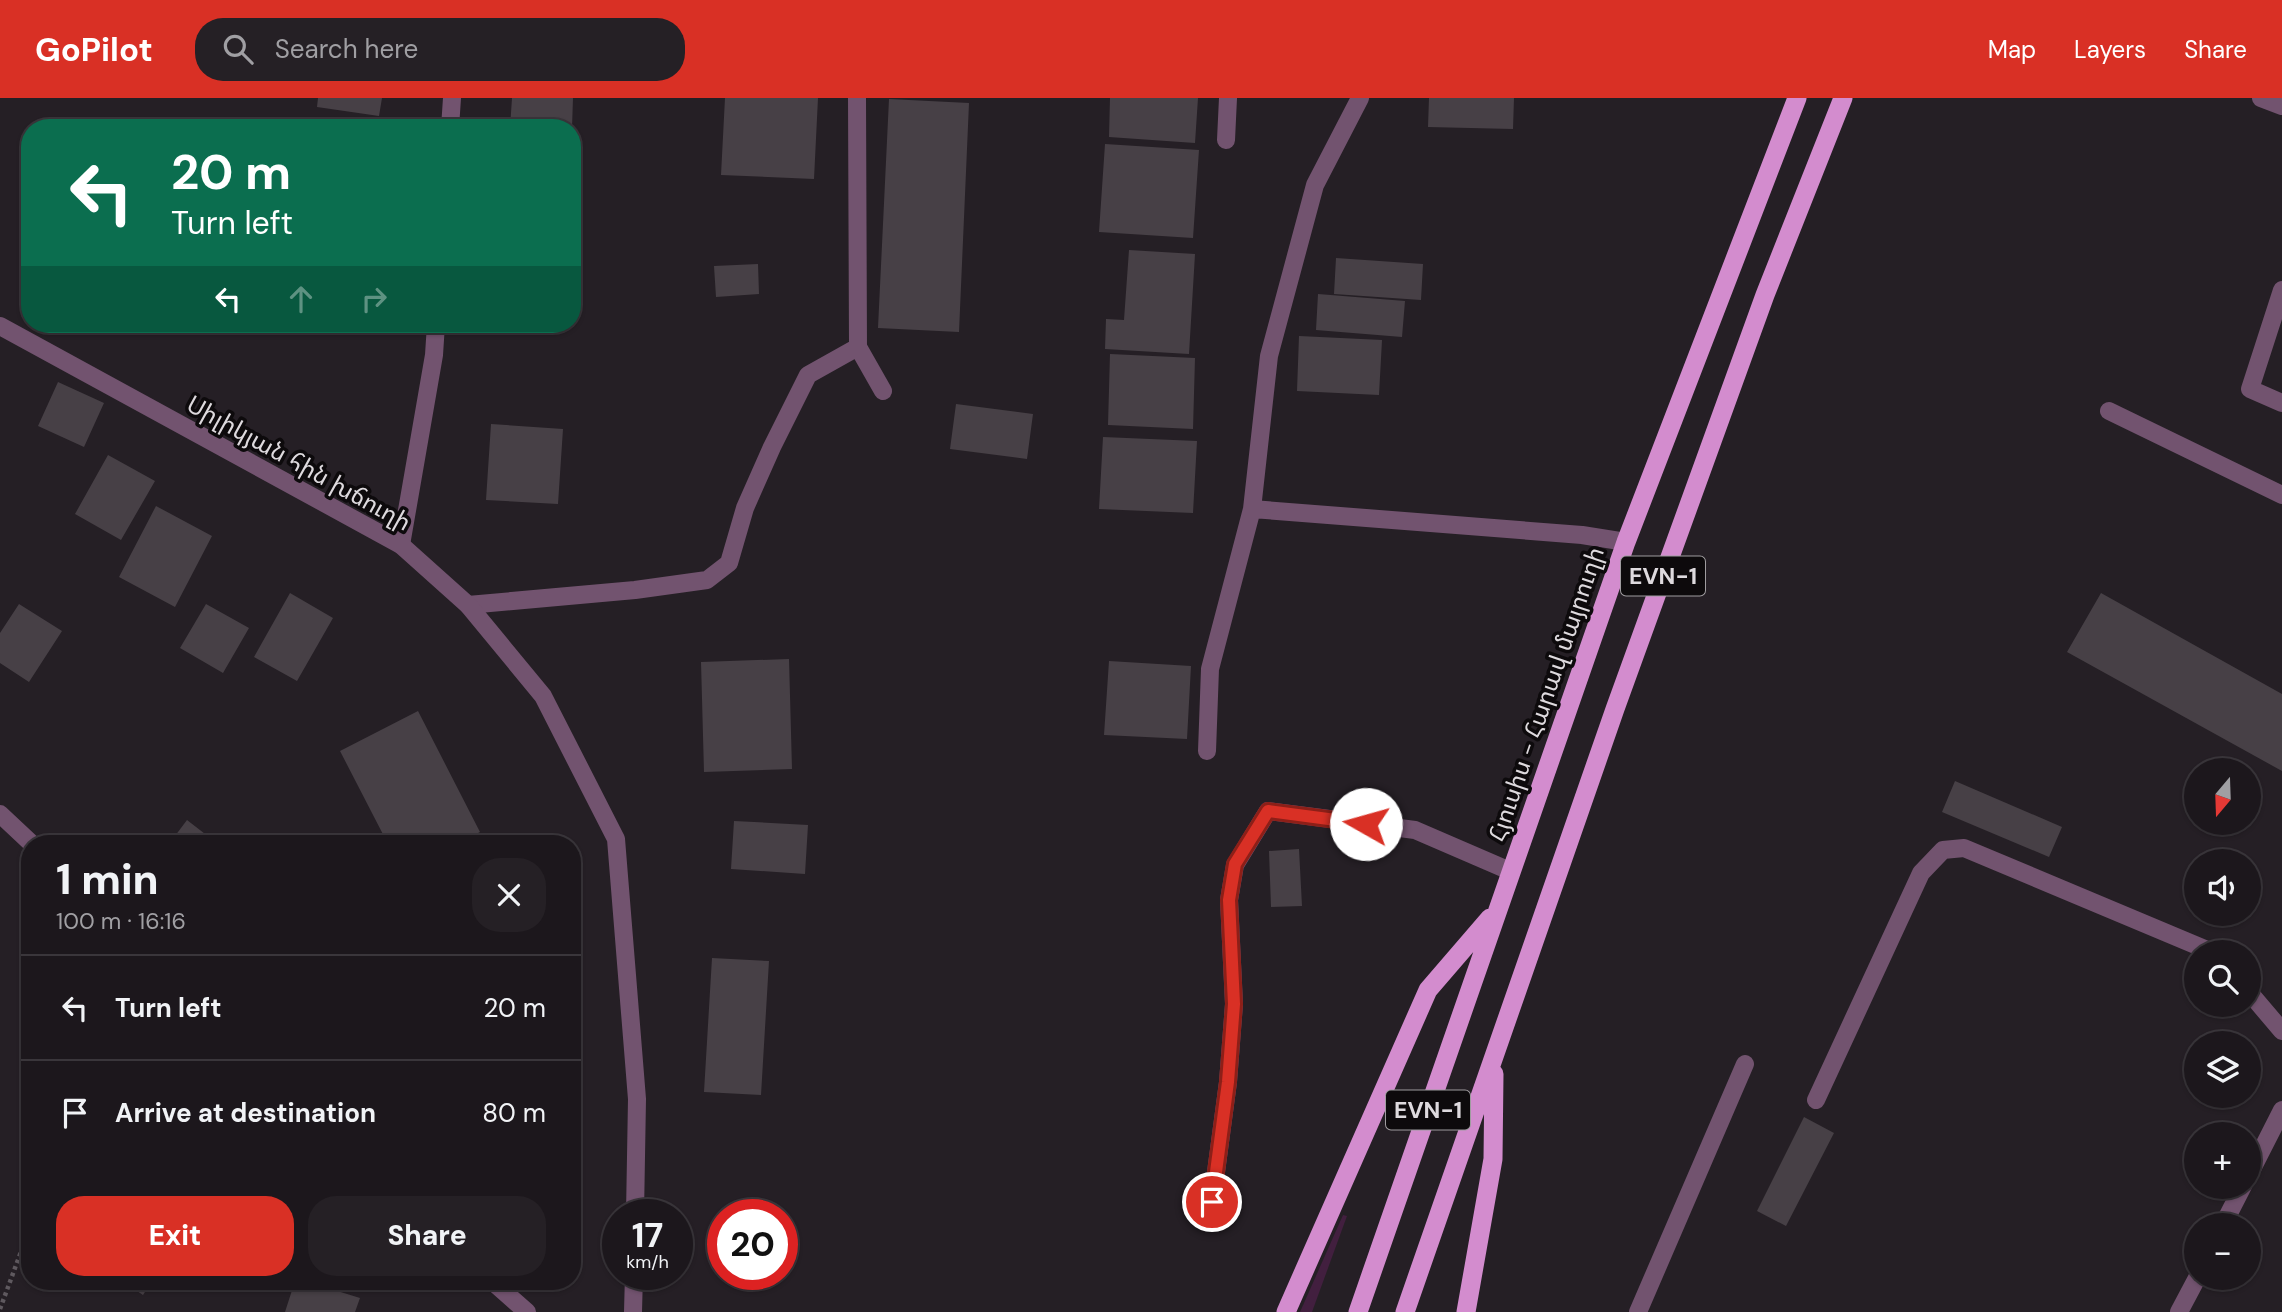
<!DOCTYPE html>
<html lang="en">
<head>
<meta charset="utf-8">
<style>
  body { margin:0; font-family:"DM Sans","Noto Sans Armenian",sans-serif; background:#252025; color:#f1f3f6; height:100vh; display:flex; flex-direction:column; font-size:26px; white-space:nowrap }
  * { box-sizing:border-box; margin:0 }
  p { font-size:23px; color:#a09fa3 }
  .icon { flex:none; width:38px; height:38px; fill:none; stroke:currentColor; stroke-width:2; stroke-linecap:round; stroke-linejoin:round }
  .map { position:relative; flex:1; overflow:hidden }
  .details { position:absolute; left:21px; top:737px; width:560px; height:455px; display:flex; flex-direction:column; background:#1c171c; border-radius:28px; box-shadow:0 2px 5px #0004,0 0 0 2px #3a363b }
  .details>* { flex:none }
  .banner { position:absolute; left:21px; top:21px; width:560px; height:214px; border-radius:28px; box-shadow:0 2px 5px #0004,0 0 0 2px #3a363b; background:#0b6e4f; color:#fff; overflow:hidden }
  .needle { width:46px; rotate:199deg }
  .buttons { position:absolute; left:2184px; top:660px; display:grid; gap:14px }
  .buttons a { display:grid; place-items:center; width:77px; height:77px; border-radius:50%; background:#1c171c; box-shadow:0 2px 5px #0004,0 0 0 2px #3a363b; font-size:35px }
  .speed { position:absolute; left:602px; top:1101px; display:flex; gap:14px; font-size:35px; font-weight:700; text-align:center }
  .speed>* { display:grid; place-content:center; width:91px; height:91px; border-radius:50%; background:#1c171c; box-shadow:0 2px 5px #0004,0 0 0 2px #3a363b; line-height:1 }
  .speed small { font-size:18px; font-weight:400 }
  .speed .limit { border:10px solid #d22; background:#fff; color:#111 }
  .pin { position:absolute; display:grid; place-items:center; width:60px; height:60px; color:#fff; margin:-30px; border:4px solid #fff; border-radius:50%; box-shadow:0 2px 7px #0007 }
  .me { position:absolute; width:77px; margin:-38px; rotate:277deg; stroke-linejoin:round; filter:drop-shadow(0 0 5px #0008) }
  .turn { display:flex; align-items:center; gap:24px; height:147px; padding:0 35px; font-size:32px }
  .turn .icon { width:91px; height:91px; stroke-width:2.5 }
  .turn b { display:block; font-size:49px; line-height:60px }
  .lanes { display:flex; align-items:center; height:66px; padding:0 35px; background:#0003; justify-content:center; gap:35px; direction:ltr }
  .lanes .off { opacity:.35 }
  .round { display:grid; place-items:center; flex:none; width:74px; height:74px; border-radius:28px; background:#252025 }
  .head { display:flex; align-items:center; justify-content:space-between; height:119px; padding:0 35px }
  h1 { font-size:42px; font-weight:800; line-height:52px }
  .cta { display:flex; gap:14px; margin-top:auto; padding:14px 35px }
  .cta a { flex:1; height:80px; border-radius:28px; background:#d93025; color:#fff; font-size:28px; font-weight:800; line-height:80px; text-align:center }
  .cta a+a { background:#252025; color:#f1f3f6 }
  ul { padding:0; list-style:none }
  li { display:flex; align-items:center; gap:21px; height:105px; padding:0 35px; border-top:2px solid #3a363b }
  li div { flex:1 }
  li b { display:block; font-size:26px }
  li em { font-style:normal }
  header { display:flex; align-items:center; gap:42px; box-sizing:border-box; height:98px; padding:0 35px; background:#d93025; color:#fff }
  header strong { font-size:33px }
  nav { display:flex; gap:38px; margin-inline-start:auto; font-size:24px }
  .search { width:490px; height:63px; background:#252025; display:flex; align-items:center; gap:18px; box-sizing:border-box; padding:0 24px; border-radius:28px; color:#a09fa3; font-size:26px }
  .map>svg:first-child { display:block }
  .green { fill:#421f3f }
  .building { fill:#474046 }
  .lines { fill:none; stroke-linecap:round; stroke-linejoin:round }
  .path { stroke:#5f595f; stroke-width:4.5; stroke-dasharray:3.5 3.5; stroke-linecap:butt }
  .service { stroke:#72536f; stroke-width:18 }
  .minor { stroke:#72536f; stroke-width:18 }
  .tertiary { stroke:#72536f; stroke-width:18 }
  .trunk { stroke:#d38cce; stroke-width:19 }
  .route-casing { stroke:#8d1f18; stroke-width:18 }
  .route { stroke:#d93025; stroke-width:12 }
  .labels { text-anchor:middle; dominant-baseline:central; stroke-width:7; stroke-linejoin:round; paint-order:stroke }
  .shield { fill:#0d0a0c; stroke:#9f9c9f; stroke-width:2 }
  .shield-label { font-size:23px; font-weight:bold; fill:#dedade }
  .street-label { font-size:24px; fill:#dedade; stroke:#0d0a0c }
</style>
</head>
<body>
<header>
<strong>GoPilot</strong>
<div class="search"><svg class="icon" aria-label="search" viewBox="0 0 24 24"><circle cx="10" cy="10" r="6"/><path d="M15 15l6 6"/></svg>Search here</div>
<nav><a>Map</a><a>Layers</a><a>Share</a></nav>
</header>
<div class="map">
<svg width="2282" height="1214" viewBox="0 0 2282 1214">
  <rect width="100%" height="100%" fill="#251f25"/>
  <path class="green" d="M1343 1117 1347 1118 1312 1214H1300Z"/>
  <path class="building" d="M318 0H382L379 18 317 9Z
    M512 0H573L572 30H510Z
    M725 0H818L814 81 721 77Z
    M1110 0H1198L1195 45 1109 39Z
    M1429 0H1514L1513 31 1428 29Z
    M889 1 969 5 959 234 878 230Z
    M1105 46 1199 52 1193 140 1099 134Z
    M572 129 580 130 578 218H572Z
    M1129 152 1195 156 1189 256 1105 251 1106 221 1124 222Z
    M1336 160 1423 166 1421 202 1334 196Z
    M758 166 759 196 716 199 714 168Z
    M1318 196 1405 203 1402 239 1316 232Z
    M1299 238 1382 242 1379 297 1297 293Z
    M1110 256 1195 260 1193 331 1108 327Z
    M58 284 104 305 84 349 38 328Z
    M956 306 1033 316 1027 361 950 351Z
    M491 326 563 331 558 406 486 402Z
    M1103 339 1197 343 1193 415 1099 411Z
    M108 357 155 383 121 442 75 416Z
    M156 408 212 438 175 509 119 479Z
    M290 495 333 520 297 583 254 559Z
    M2101 495 2282 596V673L2067 554Z
    M19 506 62 533 29 584 0 565V535Z
    M206 506 249 530 223 575 180 550Z
    M789 561 792 671 704 674 701 564Z
    M1109 563 1191 568 1187 641 1104 637Z
    M418 613 480 734 457 746H388L340 653Z
    M1955 683 2062 729 2049 759 1942 714Z
    M187 722 218 746H169Z
    M734 723 808 727 805 776 731 771Z
    M1299 751 1302 808 1271 809 1269 753Z
    M712 860 769 863 761 997 704 994Z
    M1804 1019 1834 1035 1786 1128 1757 1113Z
    M122 1183H152L143 1197Z
    M295 1183H305L360 1200 355 1214H285Z"/>
  <g class="lines">
    <path class="path" d="M0 1211 30 1129"/>
    <path class="service" d="M2261 0 2282 8
      M2282 192 2250 291 2282 305
      M2109 313 2282 397
      M2249 894 2282 933
      M1816 1002 1921 775 1943 752 1964 750 2212 854
      M2249 1077 2282 1012
      M1212 1104 1228 984 1234 906 1229 802 1235 767 1268 713 1415 732 1510 773
      M2223 1127 2243 1088
      M1638 1214 1745 966
      M2179 1214 2197 1180"/>
    <path class="minor" d="M857 0 858 249 883 293
      M450 30 452 0
      M1226 42 1228 0
      M1252 411 1582 437 1626 444
      M401 447 434 257 436 226
      M468 507 635 492 707 482 729 465 745 410 772 349 808 277 858 249
      M1207 653 1210 571 1252 411 1269 258 1315 87 1360 0
      M0 716 32 746
      M492 1183 527 1214"/>
    <path class="tertiary" d="M0 228 401 447 468 507 543 598 616 741 637 1001 635 1116
      M633 1214 634 1176"/>
    <path class="trunk" d="M1286 1214 1428 892 1490 820
      M1358 1214 1626 444 1797 0
      M1405 1214 1615 611 1765 197 1843 0
      M1466 1214 1493 1061 1494 976"/>
  </g>
  <g class="lines">
    <defs>
      <path id="route" d="M1212 1104 1228 984 1234 906 1229 802 1235 766 1268 713 1366 726"/>
    </defs>
    <use href="#route" class="route-casing"/>
    <use href="#route" class="route"/>
  </g>
  <g class="labels">
    <g class="shield">
      <rect x="1621" y="458.5" width="84" height="39" rx="5"/>
      <rect x="1386" y="992.5" width="84" height="39" rx="5"/>
    </g>
    <g class="shield-label">
      <text x="1663" y="478">EVN-1</text>
      <text x="1428" y="1012">EVN-1</text>
    </g>
    <g class="street-label">
      <text transform="translate(299 365) rotate(29)">Սիլիկյան հին խճուղի</text>
      <text transform="translate(1546 596) rotate(-71)">Հյուսիս - Հարավ մայրուղի</text>
    </g>
  </g>
</svg>
<div class="buttons">
<a><svg class="needle" viewBox="-14 -14 28 28"><path d="M0-13l5 13h-10z" fill="#e53935"/><path d="M0 13l5-13h-10z" fill="#a09fa3"/></svg></a>
<a><svg class="icon" aria-label="sound" viewBox="0 0 24 24"><path d="M4 9h4l5-4v14l-5-4H4zM17 9q2 3 0 6"/></svg></a>
<a><svg class="icon" aria-label="search" viewBox="0 0 24 24"><circle cx="10" cy="10" r="6"/><path d="M15 15l6 6"/></svg></a>
<a><svg class="icon" aria-label="layers" viewBox="0 0 24 24"><path d="M12 4l9 5-9 5-9-5zM3 14l9 5 9-5"/></svg></a>
<a>+</a>
<a>−</a>
</div>
<div class="speed"><div>17<small>km/h</small></div><div class="limit">20</div></div>
<div class="pin" style="left:1212px;top:1104px;background:#d93025"><svg class="icon" aria-label="arrive" viewBox="0 0 24 24"><path d="M6 21V4h12l-3 4 3 4H6"/></svg></div>
<svg class="me" style="left:1366px;top:726px" viewBox="-20 -20 40 40"><circle r="19" fill="#fff"/><path d="M0-13L10 11 0 6-10 11z" fill="#d93025"/></svg>
<div class="banner">
<div class="turn"><svg class="icon" aria-label="left" viewBox="0 0 24 24"><path d="M17 20v-9H6M10 6l-5 5 5 5"/></svg><div><b>20 m</b>Turn left</div></div>
<div class="lanes"><svg class="icon" aria-label="left" viewBox="0 0 24 24"><path d="M17 20v-9H6M10 6l-5 5 5 5"/></svg><svg class="icon off" aria-label="ahead" viewBox="0 0 24 24"><path d="M12 20V5M6 11l6-6 6 6"/></svg><svg class="icon off" aria-label="right" viewBox="0 0 24 24"><path d="M7 20v-9h11M14 6l5 5-5 5"/></svg></div>
</div>
<section class="details">
<div class="head"><div><h1>1 min</h1><p>100 m · 16:16</p></div><a class="round"><svg class="icon" aria-label="close" viewBox="0 0 24 24"><path d="M6 6l12 12M18 6L6 18"/></svg></a></div>
<ul>
<li><svg class="icon" aria-label="left" viewBox="0 0 24 24"><path d="M17 20v-9H6M10 6l-5 5 5 5"/></svg><div><b>Turn left</b></div><em>20 m</em></li>
<li><svg class="icon" aria-label="arrive" viewBox="0 0 24 24"><path d="M6 21V4h12l-3 4 3 4H6"/></svg><div><b>Arrive at destination</b></div><em>80 m</em></li>
</ul>
<div class="cta"><a>Exit</a><a>Share</a></div>
</section>
</div>
</body>
</html>
